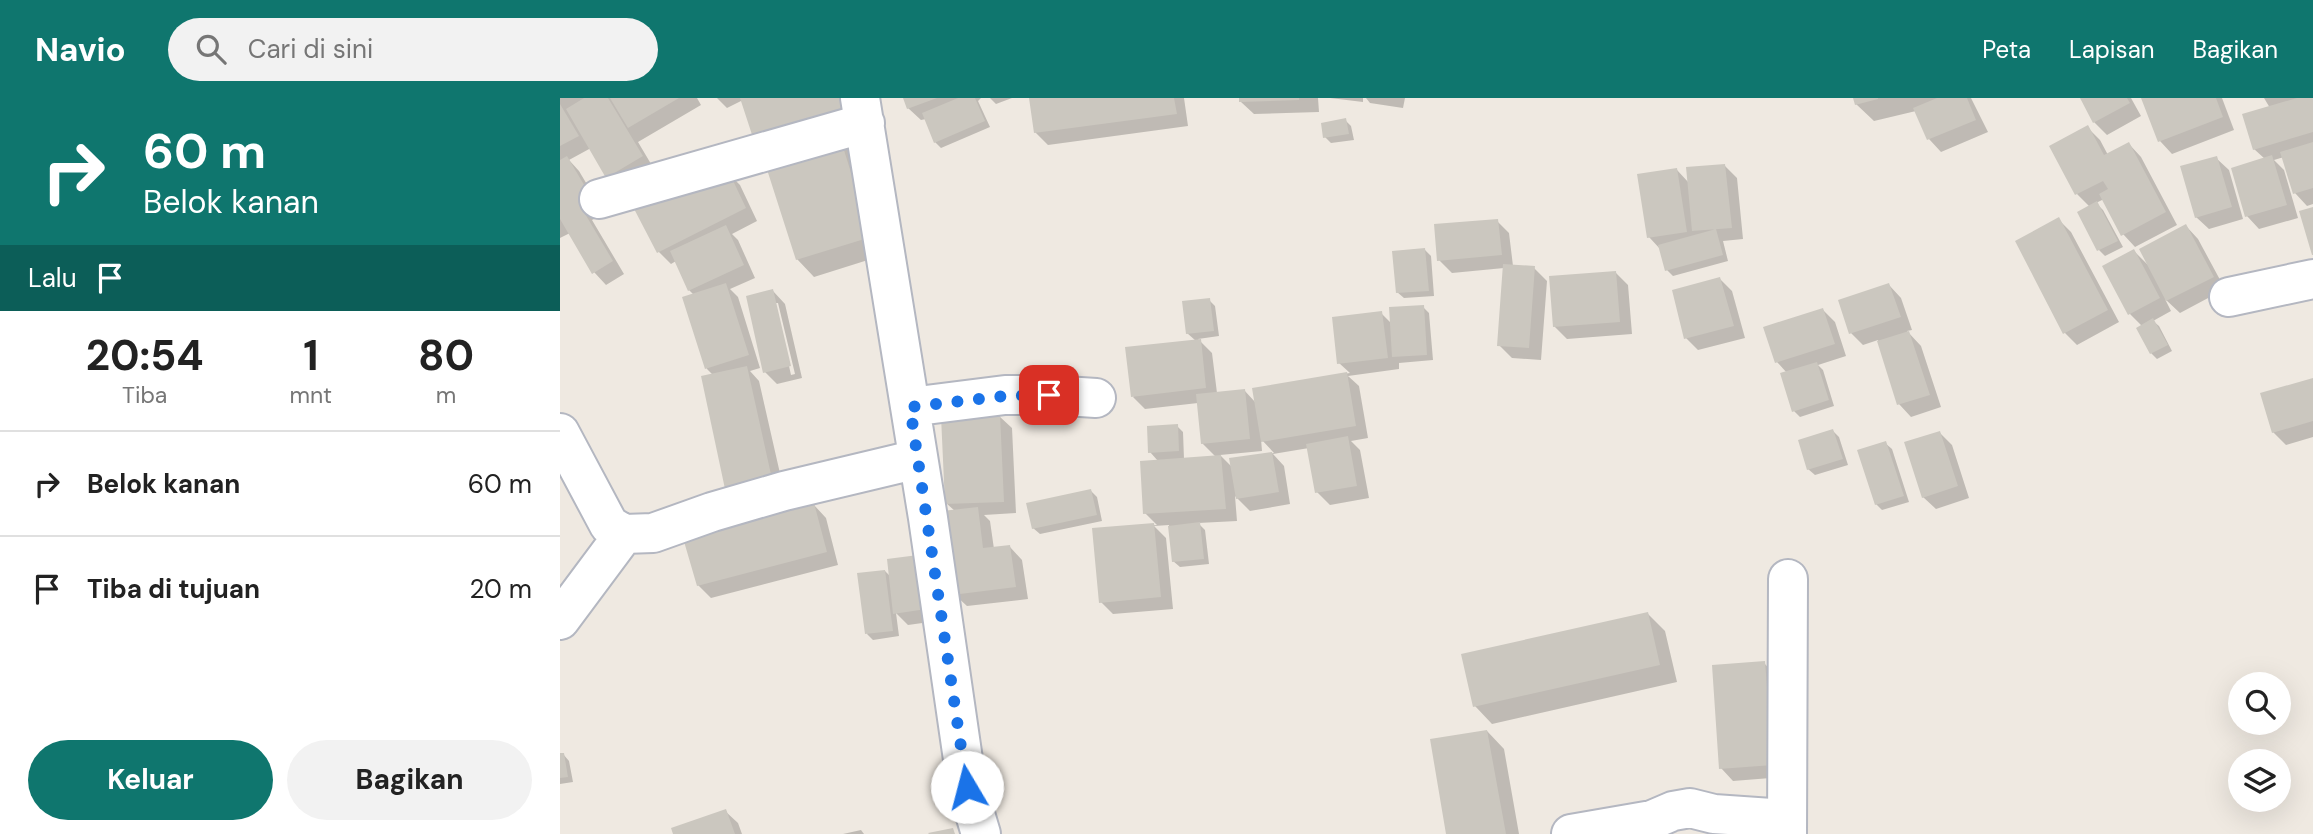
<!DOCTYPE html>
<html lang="id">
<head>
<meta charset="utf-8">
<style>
  body { margin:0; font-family:"DM Sans",sans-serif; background:#f2f2f2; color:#222; height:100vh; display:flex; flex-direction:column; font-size:26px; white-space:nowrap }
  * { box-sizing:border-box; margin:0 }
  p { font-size:23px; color:#767676 }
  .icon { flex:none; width:38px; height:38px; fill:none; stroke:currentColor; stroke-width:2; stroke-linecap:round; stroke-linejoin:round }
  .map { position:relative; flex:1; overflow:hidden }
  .details { display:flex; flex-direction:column; background:#fff; width:560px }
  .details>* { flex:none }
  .guide { background:#0f766e; color:#fff; overflow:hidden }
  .controls { position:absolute; left:1668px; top:574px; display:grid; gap:14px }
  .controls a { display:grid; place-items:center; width:63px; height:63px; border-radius:50%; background:#fff; box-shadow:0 7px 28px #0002; font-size:35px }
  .pin { position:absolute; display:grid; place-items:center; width:60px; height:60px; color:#fff; margin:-30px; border-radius:14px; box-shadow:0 4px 10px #0006 }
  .me { position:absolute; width:77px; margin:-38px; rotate:352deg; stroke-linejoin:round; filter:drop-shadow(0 0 5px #0008) }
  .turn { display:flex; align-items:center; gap:24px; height:147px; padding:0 28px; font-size:32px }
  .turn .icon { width:91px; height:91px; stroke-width:2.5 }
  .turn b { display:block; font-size:49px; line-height:60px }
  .then { display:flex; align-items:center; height:66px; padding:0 28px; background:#0003; gap:14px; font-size:26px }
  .eta { display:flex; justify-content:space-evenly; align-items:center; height:119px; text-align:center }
  .eta b { font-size:42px; font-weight:700; line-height:49px }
  .primary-button { display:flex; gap:14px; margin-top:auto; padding:14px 28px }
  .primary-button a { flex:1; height:80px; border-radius:42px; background:#0f766e; color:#fff; font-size:28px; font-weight:700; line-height:80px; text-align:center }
  .primary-button a+a { background:#f2f2f2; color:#222 }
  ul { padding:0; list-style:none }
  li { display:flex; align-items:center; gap:21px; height:105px; padding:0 28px; border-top:2px solid #e0e0e0 }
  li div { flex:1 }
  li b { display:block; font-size:26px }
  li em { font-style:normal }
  header { display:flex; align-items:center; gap:42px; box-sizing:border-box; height:98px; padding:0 35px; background:#0f766e; color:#fff }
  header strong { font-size:33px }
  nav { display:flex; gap:38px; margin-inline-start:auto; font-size:24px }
  .search { width:490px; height:63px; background:#f2f2f2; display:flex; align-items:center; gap:18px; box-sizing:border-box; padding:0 24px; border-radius:38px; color:#767676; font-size:26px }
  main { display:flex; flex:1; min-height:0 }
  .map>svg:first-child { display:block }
  .shadow { fill:#0003; fill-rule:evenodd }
  .building { fill:#cbc7bf }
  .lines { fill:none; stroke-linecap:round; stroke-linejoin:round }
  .minor-casing { stroke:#b4b7c1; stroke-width:42 }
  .minor { stroke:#fff; stroke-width:38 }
  .route { stroke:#1a73e8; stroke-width:12; stroke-dasharray:0 21.6 }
</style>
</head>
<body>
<header>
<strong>Navio</strong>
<div class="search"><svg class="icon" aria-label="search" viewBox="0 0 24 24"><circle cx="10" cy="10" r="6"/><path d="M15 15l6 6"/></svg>Cari di sini</div>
<nav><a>Peta</a><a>Lapisan</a><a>Bagikan</a></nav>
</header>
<main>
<section class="details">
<div class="guide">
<div class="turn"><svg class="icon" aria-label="right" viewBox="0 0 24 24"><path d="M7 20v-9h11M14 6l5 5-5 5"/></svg><div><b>60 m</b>Belok kanan</div></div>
<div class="then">Lalu<svg class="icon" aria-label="arrive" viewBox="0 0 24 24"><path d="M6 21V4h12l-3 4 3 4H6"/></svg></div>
</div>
<div class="eta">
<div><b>20:54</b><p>Tiba</p></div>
<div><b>1</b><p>mnt</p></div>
<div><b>80</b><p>m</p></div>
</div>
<ul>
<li><svg class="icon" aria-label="right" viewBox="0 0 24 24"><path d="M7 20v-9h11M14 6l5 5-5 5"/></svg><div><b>Belok kanan</b></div><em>60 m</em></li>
<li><svg class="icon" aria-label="arrive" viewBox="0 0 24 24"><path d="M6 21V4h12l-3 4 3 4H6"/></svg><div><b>Tiba di tujuan</b></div><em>20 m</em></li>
</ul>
<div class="primary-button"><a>Keluar</a><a>Bagikan</a></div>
</section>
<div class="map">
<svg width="1753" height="736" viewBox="0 0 1753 736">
  <rect width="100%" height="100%" fill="#efe9e1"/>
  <path class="shadow" d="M0 0H137L141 7 78 44 94 71 48 79 31 50 9 62 19 73 44 115 32 122 64 176 46 187 34 174 10 135 0 140Z
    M157 0H295L296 55 327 156 254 179 237 161 205 60 183 2 167 10Z
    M345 0H421L418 3 430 29 381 50 375 44 366 21 361 22 348 10Z
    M430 0H452L436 6Z
    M471 0H624L628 28 488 47 475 34Z
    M681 0H758L759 14 694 16 681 4Z
    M770 0H803V4Z
    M806 0H845L843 10 810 5Z
    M1295 0H1411L1428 34 1381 54 1369 41 1356 13 1314 23 1296 6Z
    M1522 0H1571L1581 18 1547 37 1534 24Z
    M1583 0H1662L1674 32 1612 56 1600 43Z
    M1704 0H1753V106L1747 108 1735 95 1724 59 1714 62 1724 72 1738 120 1699 131 1687 118 1705 61 1694 51 1710 10Z
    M785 22 791 28 794 42 771 45 765 39Z
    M1528 30 1540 42 1548 57 1569 46 1581 59 1617 127 1575 149 1563 136 1544 101 1536 105 1543 112 1563 149 1545 158 1539 152 1530 109 1517 96Z
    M1656 60 1669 72 1683 121 1649 131 1636 119Z
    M1165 68 1177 80 1183 141 1163 143 1168 163 1113 178 1107 172 1101 152 1089 139 1117 72 1129 85Z
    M167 74 180 87 197 123 172 136 178 142 195 180 170 191 178 199 200 270 190 273 199 283 224 393 179 403 153 277 147 271 124 200 134 197 129 192 116 163 111 166 98 153Z
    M1499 122 1511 134 1559 224 1517 247 1505 235Z
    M937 123 949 135 953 168 974 170 987 183 981 262 952 260 939 247 944 170 892 175 879 162Z
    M1626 128 1638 141 1665 191 1620 215 1605 201 1611 213 1593 223 1599 228 1612 253 1597 261 1591 255 1582 228 1570 216 1574 153 1589 168Z
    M865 152 871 158 874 198 844 200 837 194Z
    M1056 175 1068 187 1072 236 1007 241 994 228Z
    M1160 181 1172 193 1185 240 1138 252 1126 240Z
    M1329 187 1341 200 1352 232 1347 233 1361 248 1381 309 1351 319 1339 306 1318 242 1303 247 1291 235Z
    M213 193 225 206 242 280 217 286 205 274ZM215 205H218L235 276 231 277Z
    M649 202 655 208 659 238 638 241 652 255 657 295 684 292 696 305 694 291 790 275 779 265 821 215 831 225 863 209 869 215 873 262 839 265V271L788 278 799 288 808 340 791 343 800 352 809 400 770 407 757 394 749 350 713 356 724 368 730 406 690 413 675 398 677 423 638 425 645 432 649 466 620 469 613 463 609 427 594 428 606 440 613 511 553 516 541 504 534 432 597 427 585 415 598 363 590 354 617 328 623 334 624 361 656 359 642 345 638 305 585 311 573 299 636 243 627 235ZM701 341 714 355 671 362 673 370 660 357 702 353Z
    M1263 212 1275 224 1286 258 1258 267 1263 272 1274 308 1240 319 1234 313 1227 275 1217 264Z
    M1753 282V339L1726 347 1713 334 1702 296Z
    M439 318 452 330 456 415 424 417 430 423 434 451 450 449 462 462 468 501 407 508 394 496 395 413 386 405Z
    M1273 333 1279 339 1288 367 1255 377 1248 371Z
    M1380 335 1392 347 1409 400 1376 411 1363 399Z
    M1325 345 1332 351 1349 404 1322 412 1316 406Z
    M531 393 537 399 542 423 480 436 473 430Z
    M254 407 266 420 278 467 151 500 138 487Z
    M325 473 331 479 384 522 348 527 336 515 339 538 313 542 307 536Z
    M1088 516 1105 533 1117 584 932 626 915 608Z
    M1204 565 1216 578 1224 679 1173 683 1161 670Z
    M927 633 944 651 959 736H888Z
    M3 656 9 663 13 684 0 686V657Z
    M165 713 178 725 182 736H115Z
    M301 732 304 736H283Z"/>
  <path class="building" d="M24 0H48L83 58 46 80 6 11Z
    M50 0H119L68 30Z
    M180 0H288L295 22 197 52Z
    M343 0H377L347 11Z
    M398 0H415L425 23 374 45 362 15Z
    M469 0H614L617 16 474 35Z
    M679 0H739V2L679 4Z
    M1293 0H1318V1L1295 7Z
    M1377 0H1407L1416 22 1367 42 1353 10Z
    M1520 0H1567L1570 5 1533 25Z
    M1581 0H1656L1663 19 1598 44Z
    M1737 0H1753V34L1693 52 1682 16Z
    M0 6 19 38 0 48Z
    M786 20 789 36 763 40 761 25Z
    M1528 27 1544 57 1569 44 1606 114 1561 138 1539 96 1548 91 1543 83 1515 97 1489 48Z
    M279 36 311 139 236 162 203 59Z
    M1753 44V90L1733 96 1720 54Z
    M1712 57 1727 107 1685 119 1671 70Z
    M7 58 33 102 21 109 53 163 32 176 0 121V62Z
    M1657 58 1672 109 1635 120 1620 68Z
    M1165 66 1172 130 1132 133 1126 69Z
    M1117 70 1127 134 1087 140 1077 76Z
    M168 72 186 110 97 155 71 105Z
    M1537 103 1558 143 1537 153 1517 114Z
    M1753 109V157H1752L1739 113Z
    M1499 119 1548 212 1503 236 1455 143Z
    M938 121 942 157 877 163 874 126Z
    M1626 126 1654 179 1606 203 1579 151Z
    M166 127 184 167 128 193 110 153Z
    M1156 131 1163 157 1105 173 1098 147Z
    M865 150 869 193 836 195 832 153Z
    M1574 151 1600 200 1568 217 1542 168Z
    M943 166 975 168 969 250 937 248Z
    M1056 173 1060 224 993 229 989 178Z
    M1160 179 1174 228 1124 241 1112 192Z
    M166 185 189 257 145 271 122 199Z
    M1329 185 1341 219 1289 236 1278 202Z
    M213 191 231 268 203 275 186 198Z
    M650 200 654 233 626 236 622 203Z
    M864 207 867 257 832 259 829 209Z
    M1263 210 1275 246 1215 265 1203 229Z
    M822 213 828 260 777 266 772 219Z
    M1593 220 1608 247 1590 256 1576 230Z
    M1349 233 1370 297 1337 307 1317 243Z
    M641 241 646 290 571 299 565 249Z
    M1257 264 1269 302 1232 314 1220 275Z
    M187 268 212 381 165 391 141 278Z
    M787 274 796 328 701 344 692 290Z
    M1753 280V323L1712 335 1700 295Z
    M685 291 690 341 641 346 636 296Z
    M440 316 444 404 385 406 381 318Z
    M618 326 619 353 588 355 587 328Z
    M1273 331 1283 361 1247 372 1238 342Z
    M1380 333 1398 388 1362 400 1344 344Z
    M788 338 797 388 755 395 746 346Z
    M1326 343 1344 398 1315 407 1297 352Z
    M712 354 719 394 676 401 669 360Z
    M661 357 666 411 583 416 580 363Z
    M531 391 537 417 472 431 466 405Z
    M254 405 267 454 137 488 123 440Z
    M418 409 423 450 450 447 456 489 392 497 382 413Z
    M640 424 644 461 612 464 608 428Z
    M594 425 601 499 539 505 532 430Z
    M366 456 373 510 333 516 327 461Z
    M325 472 333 533 305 536 297 475Z
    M1088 514 1100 567 913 609 901 556Z
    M1205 563 1213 667 1159 671 1152 567Z
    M927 632 946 736H886L870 641Z
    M0 655H4L8 679 0 680Z
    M166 711 175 736H113L111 730Z
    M393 730 395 736H369L368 735Z"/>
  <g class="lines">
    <defs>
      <path id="minor" d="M300 0 368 420 407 689 421 736
        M39 101 305 25
        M1669 199 1753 181
        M350 309 445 297H489L536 300
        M0 335 49 427 64 436 93 435 152 414 224 393 358 361
        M0 522 64 436
        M1011 736 1092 722 1113 713 1130 710 1154 716 1227 721
        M1227 736 1228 481"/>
    </defs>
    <use href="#minor" class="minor-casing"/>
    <use href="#minor" class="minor"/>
  </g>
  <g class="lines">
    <path class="route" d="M407 689 350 309 445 298 489 297"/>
  </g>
</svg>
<div class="controls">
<a><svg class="icon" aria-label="search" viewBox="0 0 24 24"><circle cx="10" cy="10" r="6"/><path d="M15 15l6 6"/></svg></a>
<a><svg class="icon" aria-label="layers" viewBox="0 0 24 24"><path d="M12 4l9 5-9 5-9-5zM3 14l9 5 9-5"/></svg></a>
</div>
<div class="pin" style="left:489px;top:297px;background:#d93025"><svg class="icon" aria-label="arrive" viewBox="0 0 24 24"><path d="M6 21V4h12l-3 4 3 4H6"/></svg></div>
<svg class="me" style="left:407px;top:689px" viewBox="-20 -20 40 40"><circle r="19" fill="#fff"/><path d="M0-13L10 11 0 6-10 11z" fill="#1a73e8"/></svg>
</div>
</main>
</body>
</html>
